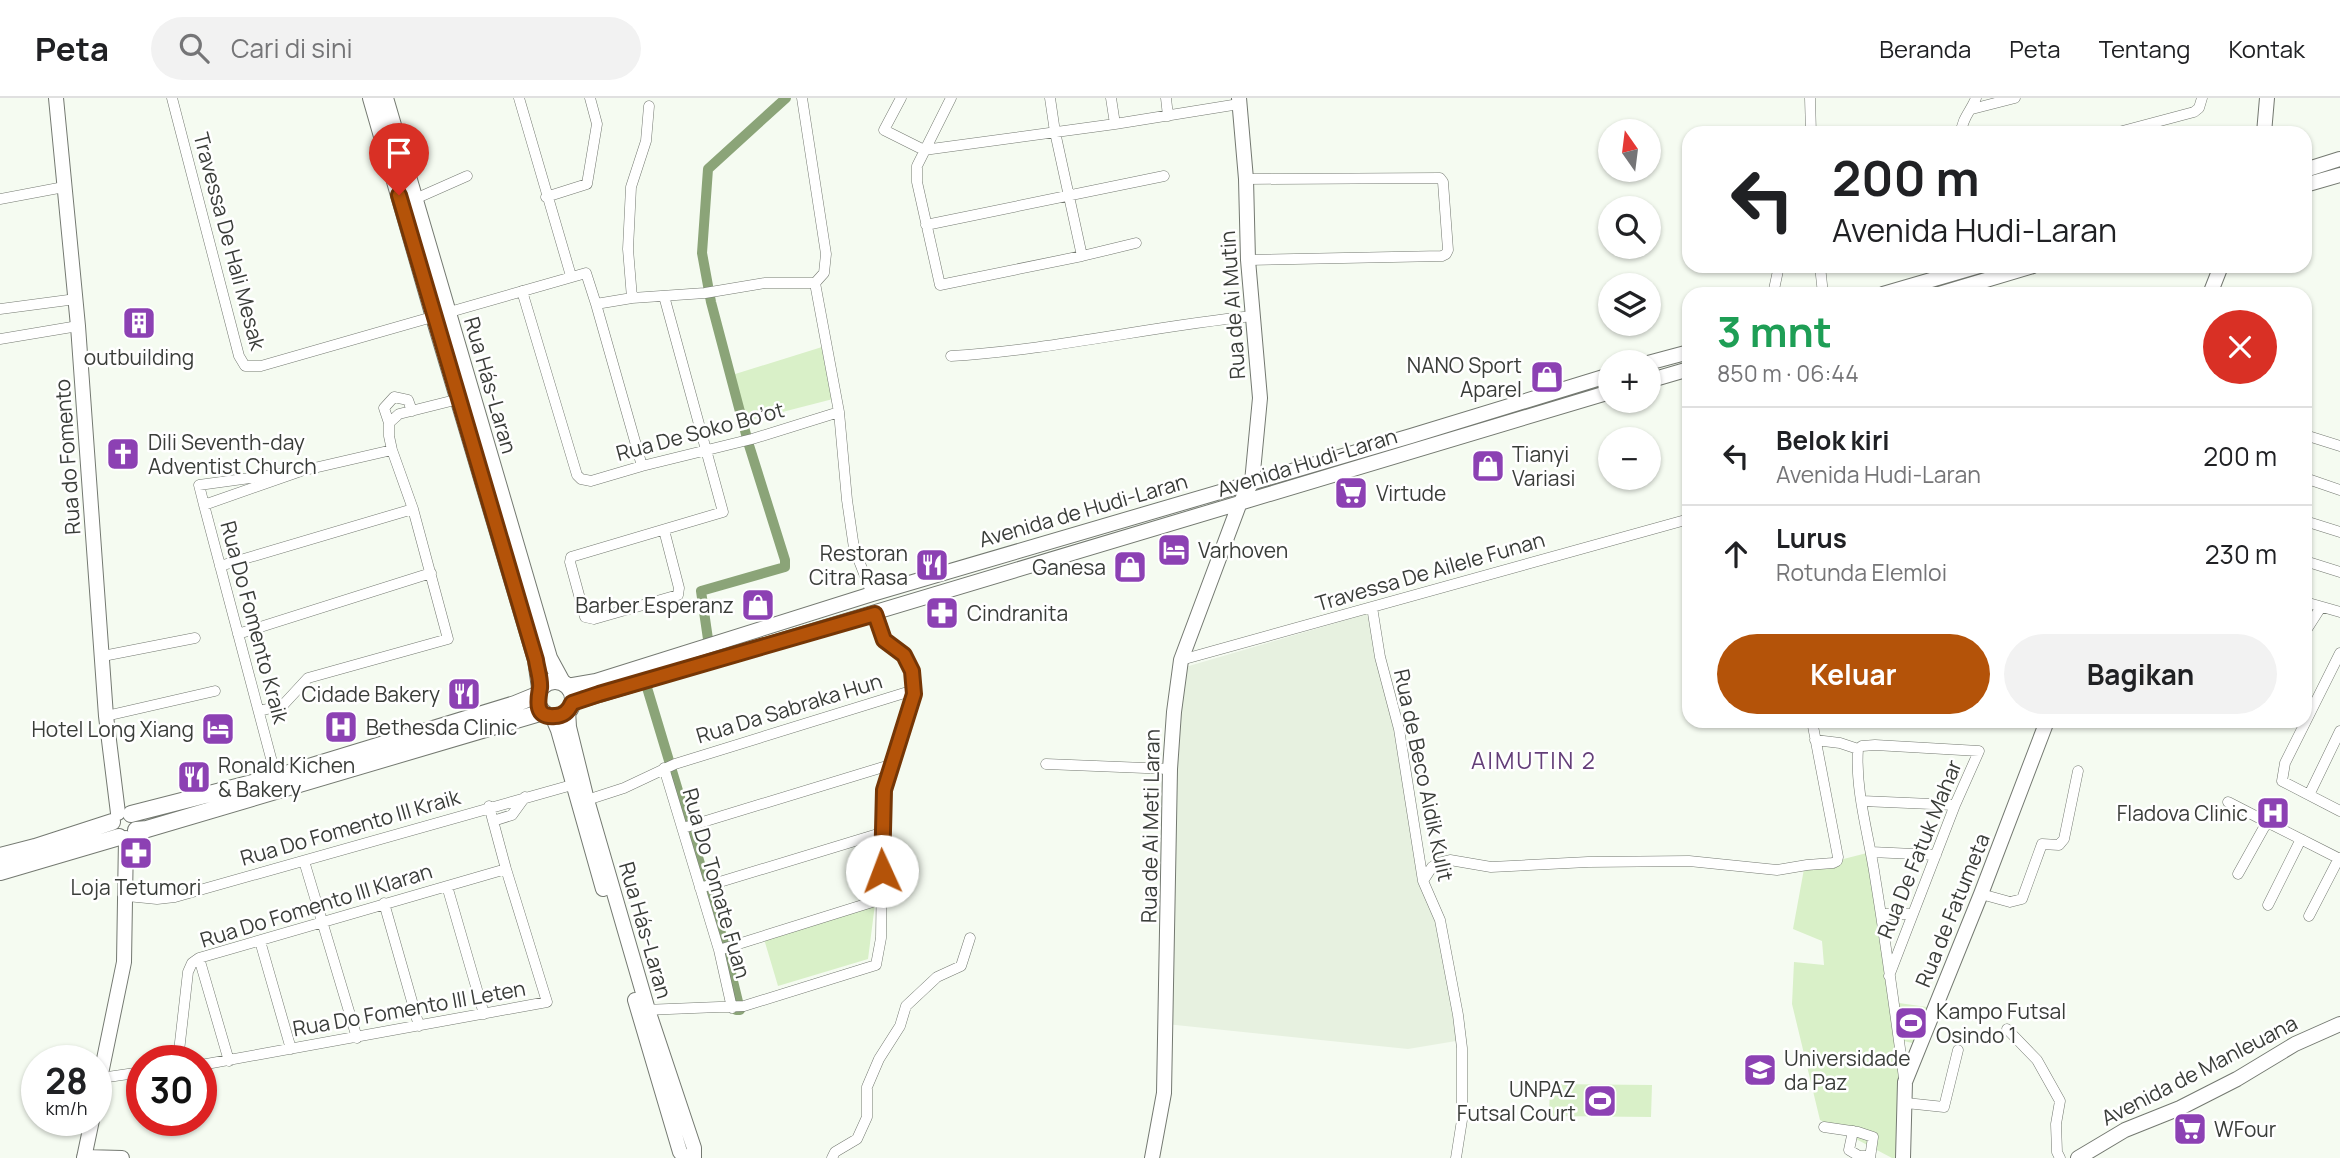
<!DOCTYPE html>
<html lang="id">
<head>
<meta charset="utf-8">
<style>
  body { margin:0; font-family:Manrope,sans-serif; background:#f2f2f2; color:#202124; height:100vh; display:flex; flex-direction:column; font-size:26px; white-space:nowrap }
  * { box-sizing:border-box; margin:0 }
  p { font-size:23px; color:#757577 }
  .icon { flex:none; width:38px; height:38px; fill:none; stroke:currentColor; stroke-width:2; stroke-linecap:round; stroke-linejoin:round }
  .map { position:relative; flex:1; overflow:hidden }
  .details { position:absolute; left:1682px; top:189px; width:630px; height:441px; display:flex; flex-direction:column; background:#fff; border-radius:21px; box-shadow:0 2px 5px #0004 }
  .details>* { flex:none }
  .guide { position:absolute; left:1682px; top:28px; width:630px; height:147px; border-radius:21px; box-shadow:0 2px 5px #0004; background:#fff; color:#202124; overflow:hidden }
  .needle { width:46px; rotate:346deg }
  .tools { position:absolute; left:1598px; top:21px; display:grid; gap:14px }
  .tools a { display:grid; place-items:center; width:63px; height:63px; border-radius:50%; background:#fff; box-shadow:0 2px 5px #0004; font-size:35px }
  .speed { position:absolute; left:21px; top:947px; display:flex; gap:14px; font-size:35px; font-weight:700; text-align:center }
  .speed>* { display:grid; place-content:center; width:91px; height:91px; border-radius:50%; background:#fff; box-shadow:0 2px 5px #0004; line-height:1 }
  .speed small { font-size:18px; font-weight:400 }
  .speed .limit { border:10px solid #d22; background:#fff; color:#111 }
  .pin { position:absolute; display:grid; place-items:center; width:60px; height:60px; color:#fff; margin:-72px -30px; border-radius:50% 50% 50% 0; rotate:-45deg; box-shadow:0 0 7px #0007 }
  .pin .icon { rotate:45deg }
  .me { position:absolute; width:77px; margin:-38px; rotate:358deg; stroke-linejoin:round; filter:drop-shadow(0 0 5px #0008) }
  .turn { display:flex; align-items:center; gap:24px; height:147px; padding:0 35px; font-size:32px }
  .turn .icon { width:91px; height:91px; stroke-width:2.5 }
  .turn b { display:block; font-size:49px; line-height:60px }
  .round { display:grid; place-items:center; flex:none; width:74px; height:74px; border-radius:37px; background:#f2f2f2 }
  .summary { display:flex; align-items:center; justify-content:space-between; height:119px; padding:0 35px }
  h1 { font-size:42px; font-weight:700; line-height:52px; color:#1e9e55 }
  .cta { display:flex; gap:14px; margin-top:auto; padding:14px 35px }
  .cta a { flex:1; height:80px; border-radius:42px; background:#b45309; color:#fff; font-size:28px; font-weight:700; line-height:80px; text-align:center }
  .cta a+a { background:#f2f2f2; color:#202124 }
  ul { padding:0; list-style:none }
  li { display:flex; align-items:center; gap:21px; height:98px; padding:0 35px; border-top:2px solid #e0e0e0 }
  li div { flex:1 }
  li b { display:block; font-size:26px }
  li em { font-style:normal }
  header { display:flex; align-items:center; gap:42px; box-sizing:border-box; height:98px; padding:0 35px; background:#fff; border-bottom:2px solid #e0e0e0 }
  header strong { font-size:33px }
  nav { display:flex; gap:38px; margin-inline-start:auto; font-size:24px }
  .search { width:490px; height:63px; background:#f2f2f2; display:flex; align-items:center; gap:18px; box-sizing:border-box; padding:0 24px; border-radius:38px; color:#757577; font-size:26px }
  .map>svg:first-child { display:block }
  .built { fill:#e7f1e0 }
  .green { fill:#d9f0c8 }
  .lines { fill:none; stroke-linecap:round; stroke-linejoin:round }
  .canal { stroke:#8ba478; stroke-width:10 }
  .street-casing { stroke:#747971; stroke-width:11 }
  .secondary-casing { stroke:#747971; stroke-width:16 }
  .primary-casing { stroke:#747971; stroke-width:18 }
  .street { stroke:#fff; stroke-width:10 }
  .secondary { stroke:#fff; stroke-width:14 }
  .primary { stroke:#fff; stroke-width:16 }
  .route-casing { stroke:#753606; stroke-width:18 }
  .route { stroke:#b45309; stroke-width:12 }
  .labels { text-anchor:middle; dominant-baseline:central; stroke-width:5; stroke-linejoin:round; paint-order:stroke }
  .street-label { font-size:21px; fill:#3a3d39; stroke:#fff }
  .poi-label { font-size:21px; fill:#3a3d39; stroke:#fff; text-anchor:start }
  .neighbourhood-label { font-size:23px; letter-spacing:2px; fill:#633e78; stroke:#fff }
</style>
</head>
<body>
<header>
<strong>Peta</strong>
<div class="search"><svg class="icon" aria-label="search" viewBox="0 0 24 24"><circle cx="10" cy="10" r="6"/><path d="M15 15l6 6"/></svg>Cari di sini</div>
<nav><a>Beranda</a><a>Peta</a><a>Tentang</a><a>Kontak</a></nav>
</header>
<div class="map">
<svg width="2340" height="1060" viewBox="0 0 2340 1060">
  <rect width="100%" height="100%" fill="#f5fbf1"/>
  <path class="built" d="M1367 516 1379 547 1426 789 1443 822 1462 942 1408 951 1166 926 1173 610 1182 570Z"/>
  <path class="green" d="M822 249 833 301 747 323 732 277Z
    M1871 754 1905 984 1903 1060H1892L1820 1022 1792 906 1794 864 1824 867 1822 843 1793 831 1804 771Z
    M875 806 868 861 778 888 764 841Z
    M1899 905 1927 909 1916 946 1900 942Z
    M1550 986 1652 987 1651 1019 1549 1018Z"/>
  <g class="lines">
    <path class="canal" d="M709 548 701 493 785 469V462L748 344 711 204 702 155 708 71 786 0
      M645 583 723 842 740 912H736"/>
    <defs>
      <path id="street" d="M172 0 239 258 245 268H261L586 175 596 206 632 200 705 195 765 185H815
        M519 0 571 178
        M802 0 826 156 824 175 815 185
        M901 0 884 32 924 52 1115 26 1239 6
        M951 0 917 68V84L940 187 1082 158 1055 34 1050 0
        M1111 0 1115 26
        M1166 0 1168 18
        M1810 0 1811 35
        M1972 11 2015 0
        M1961 35C1962 20 1971 13 1976 0
        M2115 35 2194 14 2199 10 2202 0
        M1246 81 1440 80 1443 84 1448 152 1446 156 1442 158 1248 162
        M546 99 587 86 597 26 590 0
        M0 101 64 89
        M415 101 467 78
        M926 127 1164 78
        M1082 158 1136 145
        M1820 168 1823 196
        M815 185 839 314
        M522 193 577 377 581 381 591 383 642 368 752 341 839 314 847 402 854 450 872 496
        M1773 196 1779 168
        M632 200 628 151 631 89 646 43 649 8
        M596 206 642 368
        M0 211 76 201
        M0 241 78 228
        M951 258C1053 252 1152 228 1253 218
        M389 325 384 310 394 299 408 302 412 313
        M2305 337 2340 348
        M2305 380 2340 392
        M204 407 199 387 280 376
        M2305 423 2340 434
        M664 432 679 490 678 497 594 521 585 519 570 464 571 459 723 414 664 198
        M2305 463 2340 474
        M220 468 413 411
        M2305 504 2340 514
        M1372 509 1380 559 1399 631 1423 783 1440 822 1458 917 1462 950V1022L1456 1060
        M2305 534 2321 509
        M238 536 431 475
        M2340 555 2285 665 2282 683 2340 713
        M103 558 195 540
        M1181 562 1689 421
        M260 613 284 606 308 580 448 541 413 411 392 352 389 338V325L399 316 459 301
        M106 618 215 593
        M1815 642 1840 645 1858 651
        M1046 666 1170 671
        M664 670 719 852 732 910
        M276 679 204 407 301 373 392 352
        M2309 697 2340 633
        M587 702 624 690 675 666 914 592
        M1862 703 1955 707
        M2228 704 2267 724
        M493 723 512 717 525 699
        M683 730 890 667
        M1871 754 1936 757
        M304 763 357 940
        M2238 776 2267 724 2340 761
        M1423 783 1432 769 1438 765 1450 762 1491 769 1588 764 1689 763 1777 772 1807 767 1833 765 1837 763 1838 759 1812 623
        M447 788 484 916
        M700 790 881 735
        M1981 796 2010 804 2022 801 2042 746 2059 747 2064 741 2078 673
        M127 798 157 801 175 799 579 685
        M384 805 419 928
        M2268 807 2301 741
        M1881 816H1913
        M2309 818 2339 760
        M260 843 291 951
        M719 852 882 801
        M199 860 229 963
        M1889 878 1955 707 1979 653 1875 647 1862 648 1858 651C1855 693 1869 738 1875 779 1886 846 1895 913 1904 980
        M644 912 744 908 876 867 881 840 883 692 914 596 912 573 904 557 884 542 875 516
        M2007 931 2037 962 2060 1003 2056 1026 2057 1054 2060 1060
        M178 962 188 874 192 865 199 860 506 771
        M201 967 547 904 506 771 489 708
        M101 980 142 974
        M1906 1005 1944 1009 1958 952
        M1824 1029 1858 1034 1873 1039 1870 1060
        M1853 1033 1849 1052 1859 1058H1870
        M832 1060 835 1054 857 1041 867 1019V989L879 961 900 928 906 908 937 879 961 868 970 840"/>
      <path id="secondary" d="M56 0 78 228 106 618 118 715
        M2264 35 2267 0
        M2305 72 2340 61
        M2305 87 2340 77
        M1883 196 1979 168
        M1939 196 2033 168
        M2210 196 2221 168
        M1648 265 1689 254
        M1648 283 1689 271
        M567 588 596 583 872 496 1411 338 1610 277
        M572 605 1610 294
        M568 612 569 629 587 702 648 912 694 1050V1060
        M552 618 558 632 603 791
        M635 902 680 1054 685 1060
        M96 1000 124 864 126 740
        M84 1059 122 1060
        M84 1060 92 1022
        M1152 1060 1164 995 1170 671 1174 614 1181 562 1239 407 1252 384 1260 300 1248 162 1246 81 1239 0
        M1903 1060 1905 984 1981 796 2047 623
        M2078 1060 2125 1032 2180 1010 2237 981 2295 946 2340 926"/>
      <path id="primary" d="M371 0 434 219 536 562 540 590
        M385 0 549 560 562 584
        M537 601a18 18 0 1 1 36 0a18 18 0 1 1-36 0Z
        M131 716 276 679 515 606 537 597
        M136 732 147 731 543 614
        M0 758 35 749 112 724
        M0 774 119 739"/>
    </defs>
    <use href="#street" class="street-casing"/>
    <use href="#secondary" class="secondary-casing"/>
    <use href="#primary" class="primary-casing"/>
    <use href="#street" class="street"/>
    <use href="#secondary" class="secondary"/>
    <use href="#primary" class="primary"/>
  </g>
  <g class="lines">
    <defs>
      <path id="route" d="M399 97 536 562C537 570 541 582 540 590 538 602 534 620 555 618 564 618 569 612 572 605L599 596 875 516 884 542 904 557 912 573 914 596 884 692 882 773"/>
    </defs>
    <use href="#route" class="route-casing"/>
    <use href="#route" class="route"/>
  </g>
  <defs>
    <symbol id="building-square" viewBox="-11 -11 22 22"><rect x="-9" y="-9" width="18" height="18" rx="4" fill="#8c41b3" stroke="#fff"/><path d="M-4-6H4V6H1V3H-1V6H-4ZM-2.5-4.3h1.7v1.8h-1.7ZM.8-4.3h1.7v1.8H.8ZM-2.5-1h1.7V.8h-1.7ZM.8-1h1.7V.8H.8Z" fill="#fff"/></symbol>
    <symbol id="shop-square" viewBox="-11 -11 22 22"><rect x="-9" y="-9" width="18" height="18" rx="4" fill="#8c41b3" stroke="#fff"/><path d="M-5-2.5h2.3a2.7 3.5 0 0 1 5.4 0H5L5.5 6h-11ZM-1.5-2.5h3a1.5 2.3 0 0 0-3 0Z" fill="#fff"/></symbol>
    <symbol id="church-square" viewBox="-11 -11 22 22"><rect x="-9" y="-9" width="18" height="18" rx="4" fill="#8c41b3" stroke="#fff"/><path d="M-1.2-6h2.4v3.5h3.3v2.4h-3.3V6h-2.4V-.1h-3.3v-2.4h3.3Z" fill="#fff"/></symbol>
    <symbol id="supermarket-square" viewBox="-11 -11 22 22"><rect x="-9" y="-9" width="18" height="18" rx="4" fill="#8c41b3" stroke="#fff"/><path d="M-6-5.5h2.5l.6 2H6L4.5 2H-2.5L-4.4-4H-6ZM-1.5 3.2a1.3 1.3 0 1 0 .1 0ZM3 3.2a1.3 1.3 0 1 0 .1 0Z" fill="#fff"/></symbol>
    <symbol id="hotel-square" viewBox="-11 -11 22 22"><rect x="-9" y="-9" width="18" height="18" rx="4" fill="#8c41b3" stroke="#fff"/><path d="M-6-4.5h1.5V1H6V5H4.5V3h-9V5H-6ZM-4 0a1.8 1.8 0 1 1 3.6 0ZM.5 0V-2.5h3Q6-2.5 6 0Z" fill="#fff"/></symbol>
    <symbol id="restaurant-square" viewBox="-11 -11 22 22"><rect x="-9" y="-9" width="18" height="18" rx="4" fill="#8c41b3" stroke="#fff"/><path d="M-5-6h1v4h1v-4h1v4h1v-4h1v5L-1.5 .5V6h-2V.5L-5-1ZM5-6V6H3V1.5H1.5Q1.5-4 5-6Z" fill="#fff"/></symbol>
    <symbol id="pharmacy-square" viewBox="-11 -11 22 22"><rect x="-9" y="-9" width="18" height="18" rx="4" fill="#8c41b3" stroke="#fff"/><path d="M-2-6h4v4h4v4h-4v4h-4v-4h-4v-4h4Z" fill="#fff"/></symbol>
    <symbol id="hospital-square" viewBox="-11 -11 22 22"><rect x="-9" y="-9" width="18" height="18" rx="4" fill="#8c41b3" stroke="#fff"/><path d="M-5-5h3v3.5h4V-5h3V5h-3V1.5h-4V5h-3Z" fill="#fff"/></symbol>
    <symbol id="stadium-square" viewBox="-11 -11 22 22"><rect x="-9" y="-9" width="18" height="18" rx="4" fill="#8c41b3" stroke="#fff"/><path d="M0-5a6.5 5 0 1 0 0 10a6.5 5 0 1 0 0-10ZM-3.5-1.8h7v3.6h-7Z" fill="#fff"/></symbol>
    <symbol id="university-square" viewBox="-11 -11 22 22"><rect x="-9" y="-9" width="18" height="18" rx="4" fill="#8c41b3" stroke="#fff"/><path d="M0-5L7-2L0 1L-7-2ZM-4 1L0 2.5L4 1V4Q0 6-4 4Z" fill="#fff"/></symbol>
  </defs>
  <g fill-rule="evenodd">
    <use href="#building-square" x="120" y="206" width="38" height="38"/>
    <use href="#shop-square" x="1528" y="260" width="38" height="38"/>
    <use href="#church-square" x="104" y="337" width="38" height="38"/>
    <use href="#shop-square" x="1469" y="349" width="38" height="38"/>
    <use href="#supermarket-square" x="1332" y="376" width="38" height="38"/>
    <use href="#hotel-square" x="1155" y="433" width="38" height="38"/>
    <use href="#restaurant-square" x="913" y="448" width="38" height="38"/>
    <use href="#shop-square" x="1111" y="450" width="38" height="38"/>
    <use href="#shop-square" x="739" y="488" width="38" height="38"/>
    <use href="#pharmacy-square" x="923" y="496" width="38" height="38"/>
    <use href="#restaurant-square" x="445" y="577" width="38" height="38"/>
    <use href="#hospital-square" x="322" y="610" width="38" height="38"/>
    <use href="#hotel-square" x="199" y="612" width="38" height="38"/>
    <use href="#restaurant-square" x="175" y="660" width="38" height="38"/>
    <use href="#hospital-square" x="2254" y="696" width="38" height="38"/>
    <use href="#pharmacy-square" x="117" y="736" width="38" height="38"/>
    <use href="#stadium-square" x="1892" y="906" width="38" height="38"/>
    <use href="#university-square" x="1741" y="953" width="38" height="38"/>
    <use href="#stadium-square" x="1581" y="984" width="38" height="38"/>
    <use href="#supermarket-square" x="2171" y="1012" width="38" height="38"/>
  </g>
  <g class="labels">
    <g class="street-label">
      <text transform="translate(230 143) rotate(75)">Travessa De Hali Mesak</text>
      <text transform="translate(1232 207) rotate(-94)">Rua de Ai Mutin</text>
      <text transform="translate(491 287) rotate(74)">Rua Hás-Laran</text>
      <text transform="translate(700 333) rotate(-15)">Rua De Soko Bo’ot</text>
      <text transform="translate(67 359) rotate(-94)">Rua do Fomento</text>
      <text transform="translate(1307 364) rotate(-17)">Avenida Hudi-Laran</text>
      <text transform="translate(1083 412) rotate(-16)">Avenida de Hudi-Laran</text>
      <text transform="translate(1430 473) rotate(-16)">Travessa De Ailele Funan</text>
      <text transform="translate(255 524) rotate(75)">Rua Do Fomento Kraik</text>
      <text transform="translate(789 610) rotate(-17)">Rua Da Sabraka Hun</text>
      <text transform="translate(1424 677) rotate(78)">Rua de Beco Aidik Kulit</text>
      <text transform="translate(1150 728) rotate(-89)">Rua de Ai Meti Laran</text>
      <text transform="translate(350 729) rotate(-16)">Rua Do Fomento III Kraik</text>
      <text transform="translate(1919 751) rotate(-68)">Rua De Fatuk Mahar</text>
      <text transform="translate(717 785) rotate(74)">Rua Do Tomate Fuan</text>
      <text transform="translate(316 807) rotate(-17)">Rua Do Fomento III Klaran</text>
      <text transform="translate(1952 812) rotate(-68)">Rua de Fatumeta</text>
      <text transform="translate(646 832) rotate(74)">Rua Hás-Laran</text>
      <text transform="translate(409 910) rotate(-10)">Rua Do Fomento III Leten</text>
      <text transform="translate(2199 972) rotate(-27)">Avenida de Manleuana</text>
    </g>
    <g class="poi-label">
      <text x="139" y="259" text-anchor="middle">outbuilding</text>
      <text x="1522" y="267" text-anchor="end">NANO Sport<tspan x="1522" dy="24">Aparel</tspan></text>
      <text x="148" y="344">Dili Seventh-day<tspan x="148" dy="24">Adventist Church</tspan></text>
      <text x="1512" y="356">Tianyi<tspan x="1512" dy="24">Variasi</tspan></text>
      <text x="1376" y="395">Virtude</text>
      <text x="1198" y="452">Varhoven</text>
      <text x="908" y="455" text-anchor="end">Restoran<tspan x="908" dy="24">Citra Rasa</tspan></text>
      <text x="1106" y="469" text-anchor="end">Ganesa</text>
      <text x="734" y="507" text-anchor="end">Barber Esperanz</text>
      <text x="967" y="515">Cindranita</text>
      <text x="440" y="596" text-anchor="end">Cidade Bakery</text>
      <text x="366" y="629">Bethesda Clinic</text>
      <text x="194" y="631" text-anchor="end">Hotel Long Xiang</text>
      <text x="218" y="667">Ronald Kichen<tspan x="218" dy="24">&amp; Bakery</tspan></text>
      <text x="2248" y="715" text-anchor="end">Fladova Clinic</text>
      <text x="136" y="789" text-anchor="middle">Loja Tetumori</text>
      <text x="1936" y="913">Kampo Futsal<tspan x="1936" dy="24">Osindo 1</tspan></text>
      <text x="1784" y="960">Universidade<tspan x="1784" dy="24">da Paz</tspan></text>
      <text x="1576" y="991" text-anchor="end">UNPAZ<tspan x="1576" dy="24">Futsal Court</tspan></text>
      <text x="2214" y="1031">WFour</text>
    </g>
    <g class="neighbourhood-label">
      <text x="1534" y="662">AIMUTIN 2</text>
    </g>
  </g>
</svg>
<div class="tools">
<a><svg class="needle" viewBox="-14 -14 28 28"><path d="M0-13l5 13h-10z" fill="#e53935"/><path d="M0 13l5-13h-10z" fill="#757577"/></svg></a>
<a><svg class="icon" aria-label="search" viewBox="0 0 24 24"><circle cx="10" cy="10" r="6"/><path d="M15 15l6 6"/></svg></a>
<a><svg class="icon" aria-label="layers" viewBox="0 0 24 24"><path d="M12 4l9 5-9 5-9-5zM3 14l9 5 9-5"/></svg></a>
<a>+</a>
<a>−</a>
</div>
<div class="speed"><div>28<small>km/h</small></div><div class="limit">30</div></div>
<div class="pin" style="left:399px;top:97px;background:#d93025"><svg class="icon" aria-label="arrive" viewBox="0 0 24 24"><path d="M6 21V4h12l-3 4 3 4H6"/></svg></div>
<svg class="me" style="left:882px;top:773px" viewBox="-20 -20 40 40"><circle r="19" fill="#fff"/><path d="M0-13L10 11 0 6-10 11z" fill="#b45309"/></svg>
<div class="guide">
<div class="turn"><svg class="icon" aria-label="left" viewBox="0 0 24 24"><path d="M17 20v-9H6M10 6l-5 5 5 5"/></svg><div><b>200 m</b>Avenida Hudi-Laran</div></div>
</div>
<section class="details">
<div class="summary"><div><h1>3 mnt</h1><p>850 m · 06:44</p></div><a class="round" style="background:#d93025;color:#fff"><svg class="icon" aria-label="close" viewBox="0 0 24 24"><path d="M6 6l12 12M18 6L6 18"/></svg></a></div>
<ul>
<li><svg class="icon" aria-label="left" viewBox="0 0 24 24"><path d="M17 20v-9H6M10 6l-5 5 5 5"/></svg><div><b>Belok kiri</b><p>Avenida Hudi-Laran</p></div><em>200 m</em></li>
<li><svg class="icon" aria-label="ahead" viewBox="0 0 24 24"><path d="M12 20V5M6 11l6-6 6 6"/></svg><div><b>Lurus</b><p>Rotunda Elemloi</p></div><em>230 m</em></li>
</ul>
<div class="cta"><a>Keluar</a><a>Bagikan</a></div>
</section>
</div>
</body>
</html>
